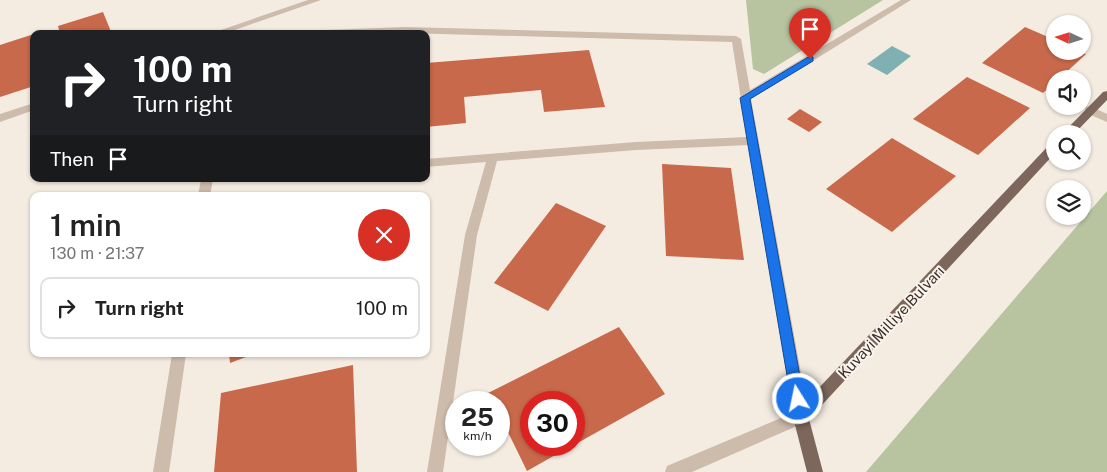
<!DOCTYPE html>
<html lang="en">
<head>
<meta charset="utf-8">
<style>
  body { margin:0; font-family:"Public Sans",sans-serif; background:#f2f2f2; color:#222; height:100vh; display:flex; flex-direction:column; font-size:19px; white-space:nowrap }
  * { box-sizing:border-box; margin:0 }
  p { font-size:16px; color:#767676 }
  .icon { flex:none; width:28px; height:28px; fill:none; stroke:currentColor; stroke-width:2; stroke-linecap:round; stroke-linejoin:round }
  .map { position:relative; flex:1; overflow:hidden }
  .drawer { position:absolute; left:30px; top:192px; width:400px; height:165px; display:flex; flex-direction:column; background:#fff; border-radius:10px; box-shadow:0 1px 4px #0004 }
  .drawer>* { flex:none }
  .hud { position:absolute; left:30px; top:30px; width:400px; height:152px; border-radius:10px; box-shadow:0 1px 4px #0004; background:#202124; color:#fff; overflow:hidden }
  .needle { width:32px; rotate:274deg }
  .fabs { position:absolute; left:1046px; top:15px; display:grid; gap:10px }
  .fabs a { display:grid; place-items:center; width:45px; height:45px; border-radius:50%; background:#fff; box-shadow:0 1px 4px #0004; font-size:25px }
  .speed { position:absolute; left:445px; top:391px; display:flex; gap:10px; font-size:25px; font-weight:700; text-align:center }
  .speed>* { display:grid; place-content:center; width:65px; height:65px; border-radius:50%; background:#fff; box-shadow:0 1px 4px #0004; line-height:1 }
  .speed small { font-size:12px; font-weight:400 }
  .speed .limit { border:8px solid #d22; background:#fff; color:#111 }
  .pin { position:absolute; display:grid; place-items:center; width:42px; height:42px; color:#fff; margin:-51px -21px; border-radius:50% 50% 50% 0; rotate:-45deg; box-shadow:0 0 5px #0007 }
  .pin .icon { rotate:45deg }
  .me { position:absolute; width:55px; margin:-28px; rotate:350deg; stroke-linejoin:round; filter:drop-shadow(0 0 4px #0008) }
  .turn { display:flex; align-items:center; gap:18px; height:105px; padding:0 20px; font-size:22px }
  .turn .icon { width:65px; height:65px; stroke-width:2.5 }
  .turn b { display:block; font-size:35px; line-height:42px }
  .then { display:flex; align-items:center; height:48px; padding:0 20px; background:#0003; gap:10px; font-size:19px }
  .round { display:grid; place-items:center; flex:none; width:52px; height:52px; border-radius:26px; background:#f2f2f2 }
  .summary { display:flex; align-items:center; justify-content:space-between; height:85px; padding:0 20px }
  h1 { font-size:30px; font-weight:600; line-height:38px }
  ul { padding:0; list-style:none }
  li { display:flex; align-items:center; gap:15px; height:62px; margin:0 10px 8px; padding:0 10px; border:2px solid #e0e0e0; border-radius:10px }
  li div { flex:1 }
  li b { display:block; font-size:19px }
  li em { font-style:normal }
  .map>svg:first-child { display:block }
  .green { fill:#b8c4a0 }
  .water { fill:#7fb0b2 }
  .building { fill:#c8694b }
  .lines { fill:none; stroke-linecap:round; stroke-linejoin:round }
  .minor { fill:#cdbbac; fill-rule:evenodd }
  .major { fill:#7d675c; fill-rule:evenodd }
  .route { fill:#1a73e8; stroke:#114b97 }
  .labels { text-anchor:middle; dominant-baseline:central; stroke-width:4; stroke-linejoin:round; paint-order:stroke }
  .street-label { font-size:15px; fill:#3b302b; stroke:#fbf5ee }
</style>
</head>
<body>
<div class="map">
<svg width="1107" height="472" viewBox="0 0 1107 472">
  <rect width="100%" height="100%" fill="#f4ebe1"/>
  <path class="green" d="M746 0H883L764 74 753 69Z
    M1107 191V472H866Z"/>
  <path class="water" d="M892 46 911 56 887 75 867 64Z"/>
  <path class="building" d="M103 12 112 34H60L58 26Z
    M1025 27 1055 40V51H1080L1086 54 1059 79H1055V82L1043 93 982 63Z
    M34 34V86L0 97V45Z
    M589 50 605 107 544 112 541 90 464 97 466 123 426 127V63Z
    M967 77 1030 108 978 155 913 119Z
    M800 109 822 122 809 132 787 119Z
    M892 138 956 176 892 232 826 189Z
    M662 164 731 168 744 260 666 256Z
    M556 203 606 226 548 311 494 283Z
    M619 327 665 394 574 445V402H531V445H573L527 471 499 414V402H493L488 393Z
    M229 354H254L230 363Z
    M353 365 357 472H214L221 393Z"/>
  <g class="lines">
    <path class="minor" d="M308 0H321L229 32H223L221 30Z
      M901 0H911L751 99 809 417 806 422 692 472H665L667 466 793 413 749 145 636 150 497 161 477 235 443 472H427L465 235 486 162 426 167V159L636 142 747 137 732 42 405 33 270 34 272 32 405 27 736 36 741 39 750 90Z
      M34 103V110L0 122V114Z
      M1090 106 1107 114V122L1086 113 1085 110 1086 107Z
      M201 179H213L210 196H198Z
      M172 354H186L169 472H153Z"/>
    <path class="major" d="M1107 91V100L1074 134H1062L1103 92Z
      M1055 142V153L809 419 823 472H807L793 417 796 412 1051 143Z"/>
  </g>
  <path class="route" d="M810 56 813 57V61L750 99 804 399 802 404 798 406 793 404 791 399 740 98Z"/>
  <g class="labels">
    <g class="street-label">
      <text transform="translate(891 322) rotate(-47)">Kuvayi Milliye Bulvarı</text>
    </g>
  </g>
</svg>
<div class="fabs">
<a><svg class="needle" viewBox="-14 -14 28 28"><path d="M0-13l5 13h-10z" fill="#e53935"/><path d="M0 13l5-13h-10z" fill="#767676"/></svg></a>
<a><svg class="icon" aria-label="sound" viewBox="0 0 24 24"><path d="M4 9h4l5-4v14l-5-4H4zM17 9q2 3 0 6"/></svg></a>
<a><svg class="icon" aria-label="search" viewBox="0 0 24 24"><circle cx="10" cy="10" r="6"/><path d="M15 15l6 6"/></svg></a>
<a><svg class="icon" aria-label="layers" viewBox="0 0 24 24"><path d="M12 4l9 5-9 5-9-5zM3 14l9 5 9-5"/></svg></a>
</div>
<div class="speed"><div>25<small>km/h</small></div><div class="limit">30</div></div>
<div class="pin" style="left:810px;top:59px;background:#d93025"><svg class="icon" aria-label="arrive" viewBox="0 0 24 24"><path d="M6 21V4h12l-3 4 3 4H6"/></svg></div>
<svg class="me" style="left:798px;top:399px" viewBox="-20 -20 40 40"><circle r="17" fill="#1a73e8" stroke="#fff" stroke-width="3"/><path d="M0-11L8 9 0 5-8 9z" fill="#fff"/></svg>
<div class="hud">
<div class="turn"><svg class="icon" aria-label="right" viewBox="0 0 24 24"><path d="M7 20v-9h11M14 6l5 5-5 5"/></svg><div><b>100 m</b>Turn right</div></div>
<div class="then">Then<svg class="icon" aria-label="arrive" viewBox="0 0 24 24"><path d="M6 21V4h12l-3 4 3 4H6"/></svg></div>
</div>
<section class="drawer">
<div class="summary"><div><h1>1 min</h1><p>130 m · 21:37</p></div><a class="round" style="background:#d93025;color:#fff"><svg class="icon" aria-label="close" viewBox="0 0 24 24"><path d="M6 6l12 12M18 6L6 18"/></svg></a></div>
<ul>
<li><svg class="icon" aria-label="right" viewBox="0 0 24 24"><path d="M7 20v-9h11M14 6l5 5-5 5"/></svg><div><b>Turn right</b></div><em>100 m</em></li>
</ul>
</section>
</div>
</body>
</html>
